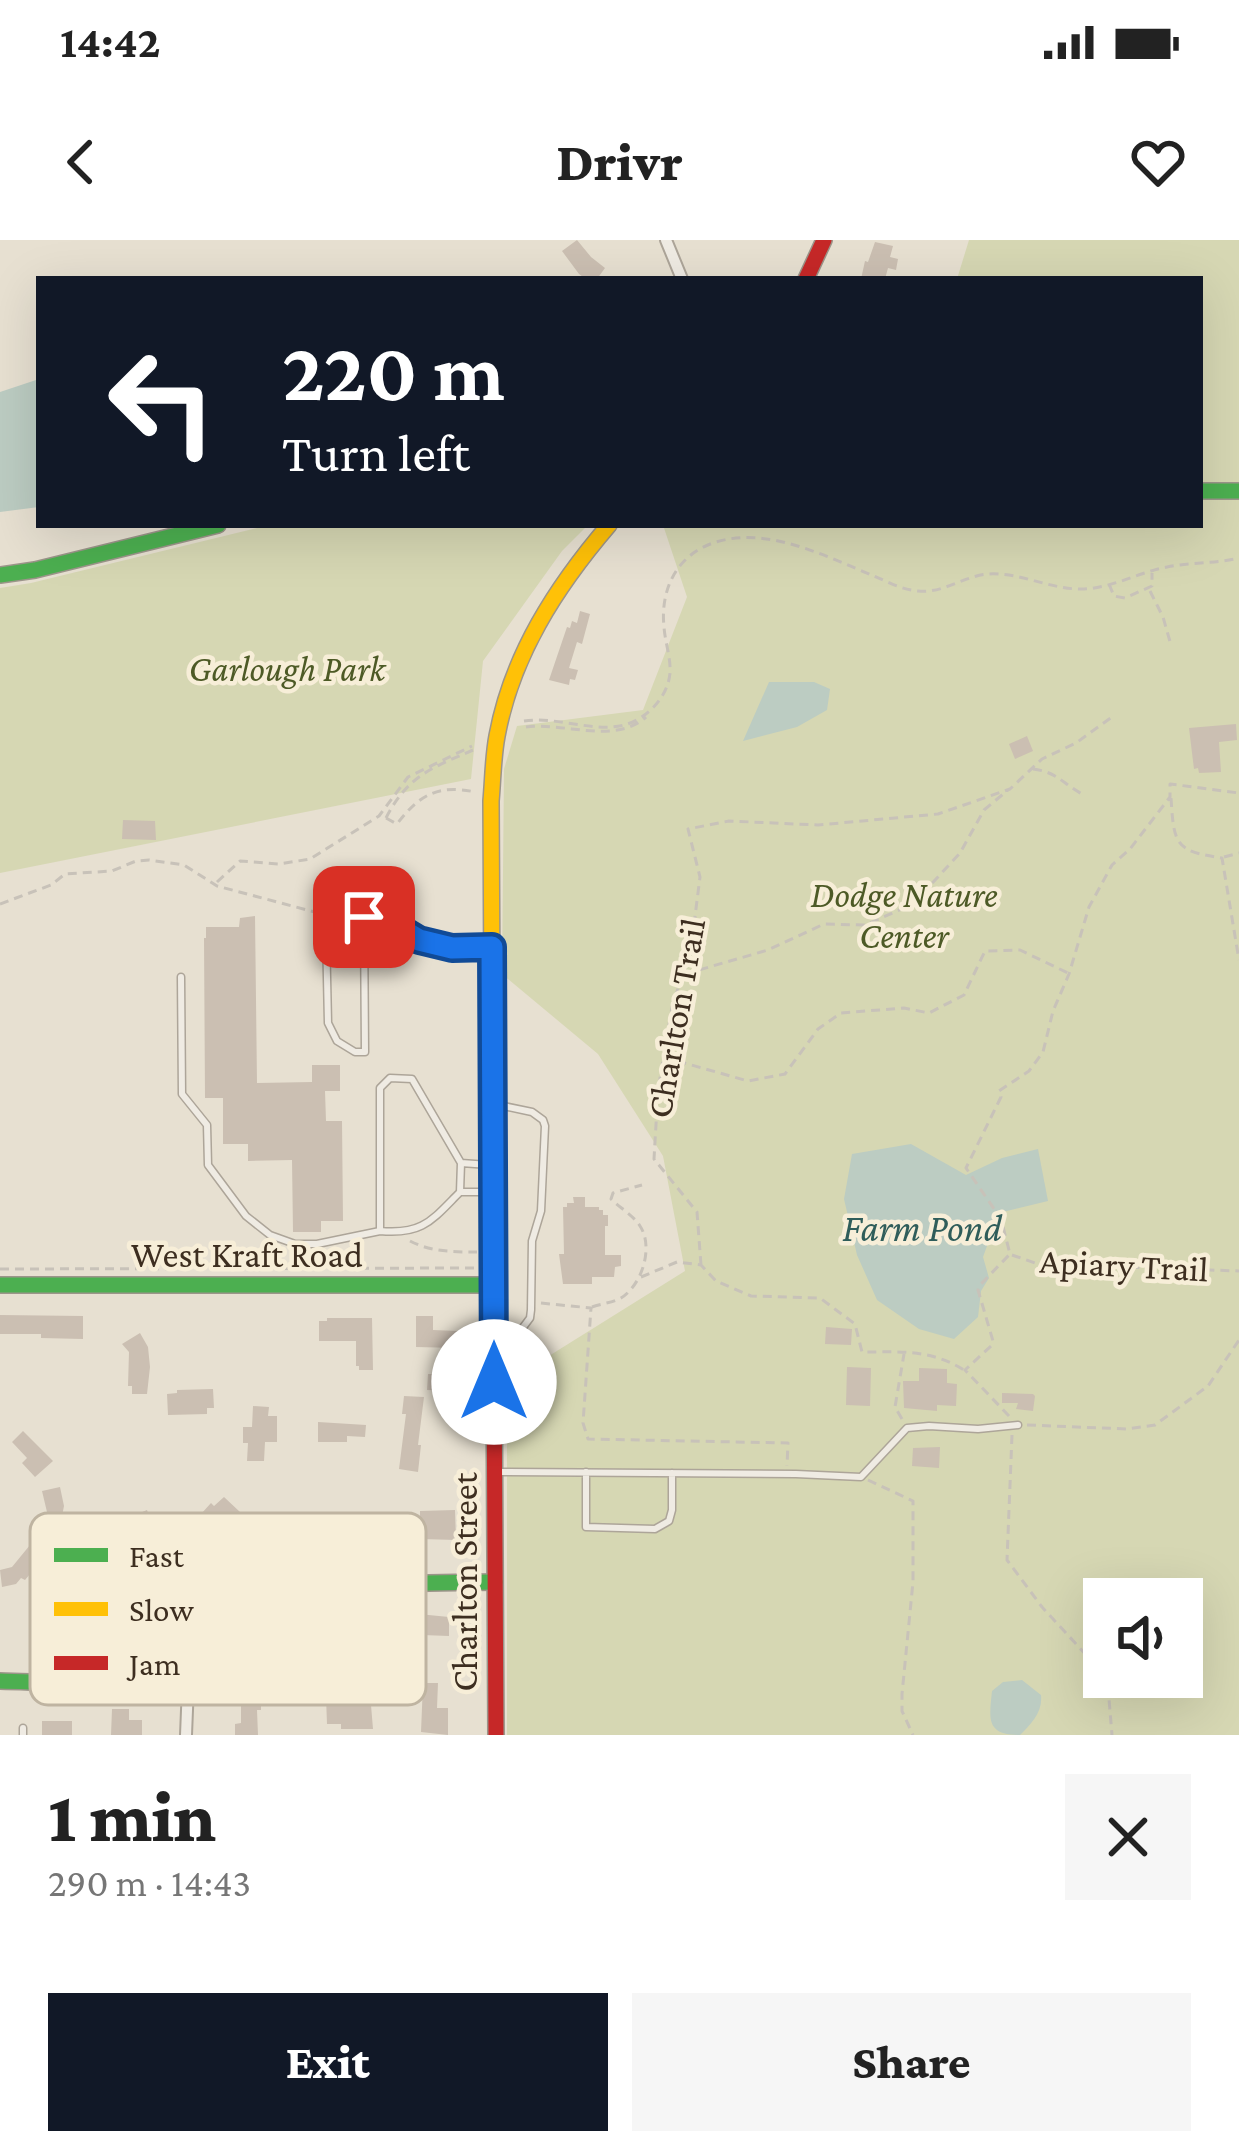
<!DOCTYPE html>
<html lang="en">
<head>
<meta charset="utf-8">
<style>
  body { margin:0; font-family:"Crimson Pro",serif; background:#f6f6f6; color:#222; height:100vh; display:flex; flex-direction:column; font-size:45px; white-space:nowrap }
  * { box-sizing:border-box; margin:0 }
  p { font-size:39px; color:#767676 }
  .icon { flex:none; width:66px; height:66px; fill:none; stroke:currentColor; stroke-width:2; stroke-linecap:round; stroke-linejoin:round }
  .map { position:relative; height:1495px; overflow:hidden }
  .side { display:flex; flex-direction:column; background:#fff; flex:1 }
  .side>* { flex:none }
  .guide { position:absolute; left:36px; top:36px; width:1167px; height:252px; border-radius:0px; box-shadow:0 12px 48px #0002; background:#111827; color:#fff; overflow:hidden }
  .tools { position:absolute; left:1083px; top:1338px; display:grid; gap:24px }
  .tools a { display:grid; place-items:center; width:120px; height:120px; border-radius:0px; background:#fff; box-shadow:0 12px 48px #0002; font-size:60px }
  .pin { position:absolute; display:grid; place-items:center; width:102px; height:102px; color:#fff; margin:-51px; border-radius:24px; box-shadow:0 6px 18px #0006 }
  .me { position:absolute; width:132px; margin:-66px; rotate:0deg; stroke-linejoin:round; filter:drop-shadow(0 0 9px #0008) }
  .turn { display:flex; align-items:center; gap:42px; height:252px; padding:0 48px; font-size:54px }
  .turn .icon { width:156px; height:156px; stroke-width:2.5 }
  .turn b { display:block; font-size:84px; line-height:102px }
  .round { display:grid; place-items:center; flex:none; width:126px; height:126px; border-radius:0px; background:#f6f6f6 }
  .overview { display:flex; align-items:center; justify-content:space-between; height:204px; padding:0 48px }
  h1 { font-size:72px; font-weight:800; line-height:90px }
  .cta { display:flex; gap:24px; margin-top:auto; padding:24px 48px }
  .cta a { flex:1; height:138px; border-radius:0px; background:#111827; color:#fff; font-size:48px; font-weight:800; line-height:138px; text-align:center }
  .cta a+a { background:#f6f6f6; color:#222 }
  .status { display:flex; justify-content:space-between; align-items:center; height:84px; padding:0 60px; background:#fff; direction:ltr }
  .status svg { height:33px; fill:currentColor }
  header { display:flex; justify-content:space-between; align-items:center; height:156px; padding:0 48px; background:#fff; font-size:54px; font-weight:800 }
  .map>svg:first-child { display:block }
  .green { fill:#d6d7b3; fill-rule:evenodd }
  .water { fill:#bcccc2 }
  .building { fill:#cbbfb2 }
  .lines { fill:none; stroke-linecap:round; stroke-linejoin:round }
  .lane-casing { stroke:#ada599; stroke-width:9 }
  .street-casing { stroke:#ada599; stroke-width:14 }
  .fast-casing { stroke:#9c958a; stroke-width:18 }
  .slow-casing { stroke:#9c958a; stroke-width:18 }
  .jam-casing { stroke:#9c958a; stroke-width:18 }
  .path { stroke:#c8c2b9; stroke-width:3; stroke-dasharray:9 6; stroke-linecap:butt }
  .lane { stroke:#efebe3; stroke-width:6 }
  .street { stroke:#efebe3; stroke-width:10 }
  .fast { stroke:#4caf50; stroke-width:15 }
  .slow { stroke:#ffc107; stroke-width:15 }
  .jam { stroke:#c62828; stroke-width:15 }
  .route-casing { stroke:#114b97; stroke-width:30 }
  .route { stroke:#1a73e8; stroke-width:21 }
  .labels { text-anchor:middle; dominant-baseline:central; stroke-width:9; stroke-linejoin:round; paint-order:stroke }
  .park-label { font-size:36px; font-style:italic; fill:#4d5a26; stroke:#f7eed8 }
  .street-label { font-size:36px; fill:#3d2e20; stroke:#f7eed8 }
  .water-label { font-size:39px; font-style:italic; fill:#2f5d5a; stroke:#f7eed8 }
  .key { fill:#f7eed8; stroke:#bfb4a1; stroke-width:3 }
  .key-label { font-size:33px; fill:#3d2e20 }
</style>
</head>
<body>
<div class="status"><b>14:42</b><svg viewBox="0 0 49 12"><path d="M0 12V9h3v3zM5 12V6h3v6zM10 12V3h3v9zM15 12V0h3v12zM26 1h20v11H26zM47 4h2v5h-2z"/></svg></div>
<header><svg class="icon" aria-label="back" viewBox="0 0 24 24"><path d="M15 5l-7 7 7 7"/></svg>Drivr<svg class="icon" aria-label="heart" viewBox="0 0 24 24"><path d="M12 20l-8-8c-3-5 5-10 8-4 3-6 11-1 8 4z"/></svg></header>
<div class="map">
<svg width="1239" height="1495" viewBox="0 0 1239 1495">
  <rect width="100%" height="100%" fill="#e7e0d1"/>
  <path class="green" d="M969 0H1239V1495H507V1142L685 1031 663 916 598 814 502 734 504 529 517 486 643 470 687 357 663 285H1200V39H957ZM1104 1359H1182V1437H1104Z
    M269 285H588L562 311 483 421 471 539 0 633V348L31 343Z"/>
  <path class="water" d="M39 139V267L0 272V152Z
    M769 442H814L830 449 827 470 797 487 743 501Z
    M911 904 966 935 1002 918 1038 909 1048 961 999 973 983 1017 989 1038 981 1051 978 1077 954 1099 919 1089 877 1060 857 1015 844 959 852 914Z
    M1022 1440 1041 1455C1043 1472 1031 1484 1020 1495 986 1495 989 1480 992 1451L1003 1442Z"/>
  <path class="building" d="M577 0 591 17 605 28 597 39H586L579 34 562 11Z
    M875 2 893 6 890 17 898 19 896 30 888 28 885 39H861L865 21 868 22Z
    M580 371 590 374 582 404 577 402 569 428 578 430 575 440 570 439 569 445 549 440 567 387 570 388 572 381 577 383Z
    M1236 484 1237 500 1219 502 1221 532 1199 533 1198 528 1194 529 1189 488Z
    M1027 496 1033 511 1015 519 1009 504Z
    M123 580 155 581 156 600 122 599Z
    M255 676 257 843 312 842V825H340V851H325L326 881H342L343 981H321V992H293L292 920 248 921V904H223V858H205L204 698H206V687H239L240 678Z
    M573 957H585V967H599V970H603V975H608V986H605V1015H621V1026L615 1027 614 1037H592V1044H563L559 1014H564L563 967H567V963H574Z
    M0 1075 83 1076V1099L41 1098V1094H0Z
    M416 1076H433V1090L458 1091 457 1108 416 1107Z
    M327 1078H372L373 1130H359V1126H356V1101H319V1081H327Z
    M826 1087 852 1089 851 1105 825 1104Z
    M140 1093 148 1107 150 1127 147 1154H132V1146H128L129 1112 122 1104Z
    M847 1127 871 1128 870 1166 846 1165Z
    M919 1128 947 1129V1143L957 1144 956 1166 937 1165V1171L904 1168 903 1141H919Z
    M428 1134H455V1151L427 1150Z
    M213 1149 214 1168H207V1174L168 1175 167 1154 177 1153V1150Z
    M1002 1153 1033 1154 1035 1156 1033 1171 1016 1169 1018 1163H1002Z
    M404 1156 424 1157 418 1205H421L418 1232 399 1229 406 1174H402Z
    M253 1166 269 1167 268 1176H277V1202H265L264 1221H247L248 1203H243V1187H252Z
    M318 1182 366 1185 365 1197 347 1196V1202H318Z
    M23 1191 53 1221 35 1237 22 1223 27 1218 12 1202Z
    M940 1207 939 1228 912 1226 913 1208Z
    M60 1247 64 1266 62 1276 69 1278 65 1296 60 1295 58 1304 41 1300 47 1272 42 1251Z
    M224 1257 240 1272 222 1293 201 1274 211 1263 214 1266Z
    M147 1270 155 1292 137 1299 142 1311 121 1319 114 1300 124 1296 118 1282Z
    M455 1270 456 1300 421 1299 420 1296H398L397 1278 420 1277V1271Z
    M30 1305 45 1316 25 1340 21 1338 16 1344 2 1347 0 1330 12 1327Z
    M408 1373 449 1377V1396L395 1394V1375H408Z
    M228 1432H261V1470H257L258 1495H235V1484L241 1483V1446H228Z
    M423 1443H438L437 1468H448V1495L421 1492Z
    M340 1453H370L373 1489H341V1484H327L326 1457 340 1456Z
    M112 1469H129V1480H142V1495H111Z
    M42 1481H72V1495H42Z"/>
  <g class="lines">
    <defs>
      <path id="lane" d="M364 677 365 812H355L337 801 328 783 326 692 334 678 364 677 389 682 419 700 451 708 488 707
        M181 737 182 854 207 885 208 925 246 976 270 995 295 1004H317L380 991
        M494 864 532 872 543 880 545 886 541 971 532 1001 531 1070 530 1078 521 1090 497 1097
        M461 923 489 925
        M460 952 461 923 412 839 390 838 380 848V991C423 995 432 980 460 952H488
        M498 1232 796 1234 861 1237 907 1188 929 1186 978 1189 1018 1185
        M586 1232V1287L655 1289 669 1281 672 1270V1233
        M23 1488V1495"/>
      <path id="street" d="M666 0 682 39
        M186 1335 221 1404
        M186 1495 189 1420"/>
      <path id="fast" d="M1200 251H1239
        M0 335 35 330 218 285
        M0 1045H494
        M0 1441C51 1442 106 1448 156 1434 203 1421 243 1389 287 1369 353 1340 425 1343 495 1342"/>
      <path id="slow" d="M494 1133 491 561C493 539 493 517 497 496 512 415 556 347 609 285"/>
      <path id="jam" d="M806 39 824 0
        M494 1133 496 1495"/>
    </defs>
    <use href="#lane" class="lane-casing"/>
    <use href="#street" class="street-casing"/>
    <use href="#fast" class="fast-casing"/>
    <use href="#slow" class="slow-casing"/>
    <use href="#jam" class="jam-casing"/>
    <path class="path" d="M1109 344 1114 356 1125 358 1152 346V333
      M1150 351 1163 377 1171 405
      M524 481C556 476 595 493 624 485 647 479 668 457 670 433 671 418 665 402 664 387 660 349 677 314 716 302 769 286 827 317 874 336 888 342 903 350 918 351 942 354 964 336 988 334 1019 332 1047 348 1078 349 1109 350 1136 333 1167 327 1190 322 1215 324 1239 318
      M526 487C565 482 614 505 646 477
      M1033 529C1057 532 1062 543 1082 554
      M1171 558C1174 605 1175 611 1222 618L1239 720
      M386 578C408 535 432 528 473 510
      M386 578 397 584C419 555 438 544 475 552
      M1224 617 1239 613
      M217 642 240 621 279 624 310 619 379 576 408 537 472 506
      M0 664 51 645 65 634 112 631 136 621 149 620 184 625 217 646 326 675
      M685 734 768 710 824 684 865 685 913 664 960 613 984 570 1008 550
      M663 817 748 841 785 834 818 789 841 773 904 768 929 773 964 755 985 711 1020 710 1068 733
      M410 1001C431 1012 454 1012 477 1012
      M1012 1015 1038 1024 1239 1031
      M701 1025 697 972 654 919 658 850 672 767 691 708 700 637 688 589 729 581 818 585 938 574 1010 549 1042 519 1076 503 1112 477
      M0 1029 477 1028
      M641 1037 677 1022 701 1025 716 1041 751 1056 820 1058 855 1084 862 1112C901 1112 930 1109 964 1130
      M541 1063 591 1068 583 1183 588 1199 788 1203 787 1226
      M592 1067C601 1064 614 1062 621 1058 642 1045 654 1007 640 986 633 975 620 968 611 959L613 953 642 945
      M1009 1176 965 1130 991 1106 993 1101 978 1050 979 1046 1010 1014 1001 979 966 928 1001 857 999 851 1029 831 1043 812 1053 771 1069 734 1089 667 1112 625 1130 609 1170 557V544L1239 553
      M902 1179 895 1167 904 1114
      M1027 1185 1127 1189 1155 1185 1208 1146 1239 1100
      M1012 1195 1007 1320 1042 1367 1089 1418 1109 1459 1112 1495
      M868 1240 913 1261V1342L902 1454V1471L913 1495"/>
    <use href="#lane" class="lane"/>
    <use href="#street" class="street"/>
    <use href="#fast" class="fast"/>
    <use href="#slow" class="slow"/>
    <use href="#jam" class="jam"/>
  </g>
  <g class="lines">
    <defs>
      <path id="route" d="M364 677 389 682 419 700 452 708 492 707 494 1142"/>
    </defs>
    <use href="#route" class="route-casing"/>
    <use href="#route" class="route"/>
  </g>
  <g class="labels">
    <g class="park-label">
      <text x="287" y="429">Garlough Park</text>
      <text x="904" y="655">Dodge Nature<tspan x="904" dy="41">Center</tspan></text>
    </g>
    <g class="street-label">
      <text transform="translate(676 778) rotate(-80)">Charlton Trail</text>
      <text x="247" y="1015">West Kraft Road</text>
      <text transform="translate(1124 1025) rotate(3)">Apiary Trail</text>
      <text transform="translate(465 1342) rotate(-90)">Charlton Street</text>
    </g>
    <g class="water-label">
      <text x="922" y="987">Farm Pond</text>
    </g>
  </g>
  <rect x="30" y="1273" width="396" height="192" rx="18" class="key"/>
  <rect x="54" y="1308" width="54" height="14" fill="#4caf50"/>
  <rect x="54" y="1362" width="54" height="14" fill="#ffc107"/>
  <rect x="54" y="1416" width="54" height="14" fill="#c62828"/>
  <g class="key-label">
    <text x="129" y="1327">Fast</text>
    <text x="129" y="1381">Slow</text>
    <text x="129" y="1435">Jam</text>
  </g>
</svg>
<div class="tools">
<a><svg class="icon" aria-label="sound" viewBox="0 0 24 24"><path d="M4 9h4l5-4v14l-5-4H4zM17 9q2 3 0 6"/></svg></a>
</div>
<div class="pin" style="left:364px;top:677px;background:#d93025"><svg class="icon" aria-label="arrive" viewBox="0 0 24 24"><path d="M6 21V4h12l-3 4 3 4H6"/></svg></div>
<svg class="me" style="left:494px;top:1142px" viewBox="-20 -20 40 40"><circle r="19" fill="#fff"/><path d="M0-13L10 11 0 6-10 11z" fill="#1a73e8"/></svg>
<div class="guide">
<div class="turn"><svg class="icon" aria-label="left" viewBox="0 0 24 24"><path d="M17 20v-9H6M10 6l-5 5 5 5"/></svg><div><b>220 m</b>Turn left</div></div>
</div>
</div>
<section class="side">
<div class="overview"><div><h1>1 min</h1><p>290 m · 14:43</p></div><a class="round"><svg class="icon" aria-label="close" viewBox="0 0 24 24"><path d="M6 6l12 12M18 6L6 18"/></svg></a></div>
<div class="cta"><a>Exit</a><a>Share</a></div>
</section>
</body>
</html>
